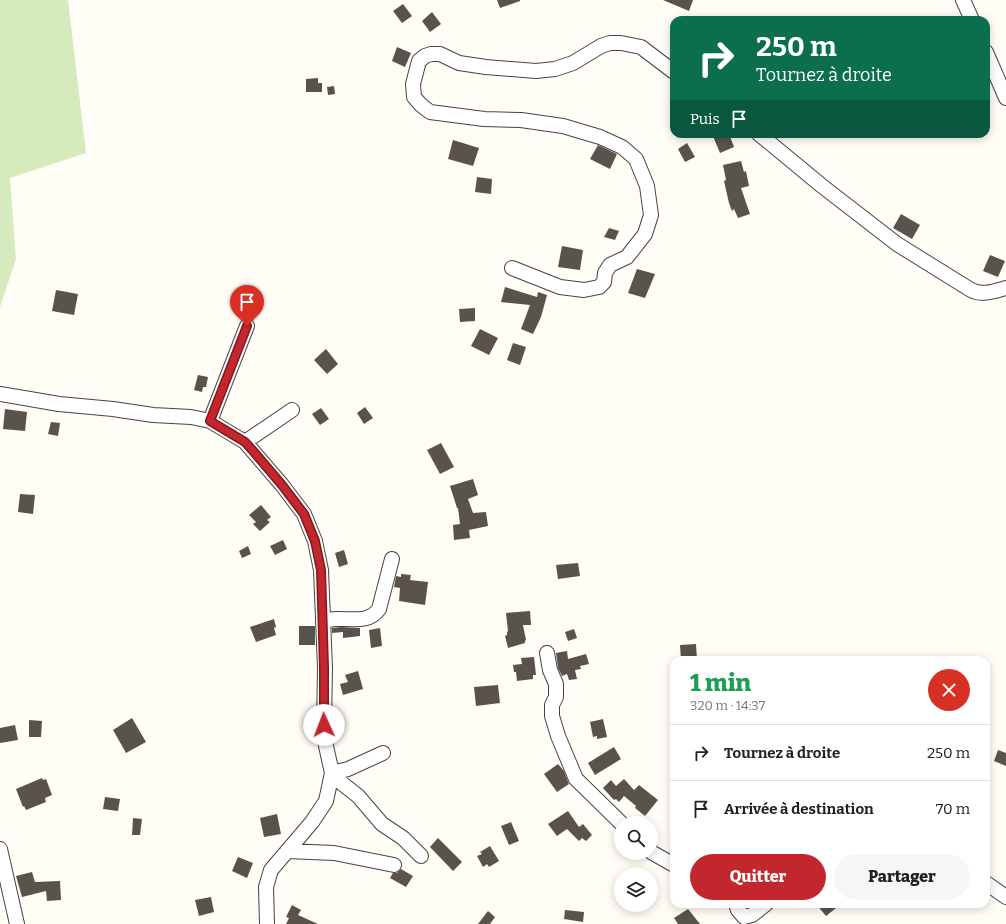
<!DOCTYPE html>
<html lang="fr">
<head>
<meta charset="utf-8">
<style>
  body { margin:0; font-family:Bitter,serif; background:#f6f6f6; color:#222; height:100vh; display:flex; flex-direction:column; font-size:15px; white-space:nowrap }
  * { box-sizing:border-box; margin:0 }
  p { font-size:13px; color:#767676 }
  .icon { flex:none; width:22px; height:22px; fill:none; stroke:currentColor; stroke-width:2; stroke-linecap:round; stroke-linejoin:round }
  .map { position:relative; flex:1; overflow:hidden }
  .sheet { position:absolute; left:670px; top:656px; width:320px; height:252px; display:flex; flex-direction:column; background:#fff; border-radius:12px; box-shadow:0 2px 10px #0003 }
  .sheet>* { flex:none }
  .hud { position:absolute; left:670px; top:16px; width:320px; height:122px; border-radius:12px; box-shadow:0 2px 10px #0003; background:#0b6e4f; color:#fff; overflow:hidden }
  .buttons { position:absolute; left:614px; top:816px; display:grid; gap:8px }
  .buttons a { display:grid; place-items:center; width:44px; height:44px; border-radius:50%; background:#fff; box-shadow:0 2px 10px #0003; font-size:20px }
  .pin { position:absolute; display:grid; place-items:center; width:34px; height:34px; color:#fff; margin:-41px -17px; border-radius:50% 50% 50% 0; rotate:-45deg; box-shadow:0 0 4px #0007 }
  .pin .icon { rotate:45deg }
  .me { position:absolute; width:44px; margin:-22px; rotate:358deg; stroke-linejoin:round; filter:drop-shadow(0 0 3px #0008) }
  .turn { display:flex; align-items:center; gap:14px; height:84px; padding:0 20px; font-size:18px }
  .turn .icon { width:52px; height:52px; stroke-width:2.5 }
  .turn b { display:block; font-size:28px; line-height:34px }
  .then { display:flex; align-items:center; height:38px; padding:0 20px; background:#0003; gap:8px; font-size:15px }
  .round { display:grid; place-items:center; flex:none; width:42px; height:42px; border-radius:21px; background:#f6f6f6 }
  .summary { display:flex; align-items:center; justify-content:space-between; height:68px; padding:0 20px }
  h1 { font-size:24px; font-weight:800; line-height:30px; color:#1e9e55 }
  .button { display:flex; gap:8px; margin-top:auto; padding:8px 20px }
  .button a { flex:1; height:46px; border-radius:24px; background:#c4262e; color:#fff; font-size:16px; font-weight:800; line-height:46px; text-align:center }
  .button a+a { background:#f6f6f6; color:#222 }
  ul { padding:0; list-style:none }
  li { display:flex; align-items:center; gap:12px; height:56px; padding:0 20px; border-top:1px solid #e0e0e0 }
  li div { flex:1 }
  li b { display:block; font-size:15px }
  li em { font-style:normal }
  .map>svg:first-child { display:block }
  .green { fill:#d5ebbd }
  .building { fill:#5a524d }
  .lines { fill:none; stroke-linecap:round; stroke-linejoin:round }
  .minor-casing { stroke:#444; stroke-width:16 }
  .minor { stroke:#fff; stroke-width:14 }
  .route-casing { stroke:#7f191e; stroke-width:10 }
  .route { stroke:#c4262e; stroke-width:7 }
</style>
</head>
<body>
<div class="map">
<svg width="1006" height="924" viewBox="0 0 1006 924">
  <rect width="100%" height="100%" fill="#fffdf5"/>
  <path class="green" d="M0 0H68L86 153 10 178 16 259 0 307Z"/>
  <path class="building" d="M497 0H520V1L500 8Z
    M663 0H693L689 11Z
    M403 4 412 16 402 23 393 11Z
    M432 12 441 24 430 32 422 21Z
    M397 47 411 53 405 67 392 61Z
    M318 78V83H322V92H306V79Z
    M334 86 335 94 328 95 327 87Z
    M712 134H729L734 147 720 153Z
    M453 140 479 148 473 166 448 159Z
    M687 143 695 157 685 162 678 149Z
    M598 145 617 154 610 169 590 159Z
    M741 161 744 172 746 171 749 186 741 188 750 214 738 218 734 209 732 211 729 203 724 181 726 180 723 165Z
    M477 177 492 179 491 194 475 192Z
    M901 214 920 225 912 239 893 228Z
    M609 228 619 231 615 240 604 237Z
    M562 246 583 250 580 270 558 267Z
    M990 255 1005 261 998 277 983 271Z
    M637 269 655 274 645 298 628 293Z
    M505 287 537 297 538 292 547 295 541 317 533 334 521 329 530 305 501 302Z
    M56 290 78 294 74 315 52 311Z
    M475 308V321L460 322 459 309Z
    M480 329 498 338 489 355 471 346Z
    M513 343 526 347 520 365 507 360Z
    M326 349 338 364 327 374 314 360Z
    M198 375 208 377 206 387H203L202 392 194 390Z
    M365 407 373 418 364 424 357 413Z
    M321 408 329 419 320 425 312 414Z
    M5 409 27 412 25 431 3 429Z
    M51 422 60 423 58 436 48 434Z
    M441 443 454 467 440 474 427 450Z
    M473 479 478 495 468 499 473 513 486 512 488 526 469 530 470 538 454 540 453 525 460 524 458 508H457L450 486Z
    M20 494 35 495 33 514 18 512Z
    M261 505 271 517 267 520 270 522 260 531 253 524 256 522 249 515Z
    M283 540 287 549 275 555 270 546Z
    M248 546 251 554 242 558 239 551Z
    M344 550 348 564 339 567 335 553Z
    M578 563 580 576 558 579 556 565Z
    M401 574 411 575 410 580 428 582 425 605 399 601 400 588 394 587 396 576 401 577Z
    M530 611 531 625H523L526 640 525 641V643L508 648 505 636 507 635V632L508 631 506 613Z
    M274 619 276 627 274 628 276 635 256 642 250 627Z
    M299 626H315V645H299Z
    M341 627 360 628V636L343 638V632L332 633V628Z
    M380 628 382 646 371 648 369 630Z
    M574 629 577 638 568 641 565 632Z
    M696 644 697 660H681L680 645Z
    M567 651 568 659 586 654 589 664 580 666 581 669 575 670 577 679 569 680 567 674 562 676 558 668 556 653Z
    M534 657 536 675H533V679L517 681 516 672H514L513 665 522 664 521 658Z
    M358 671 363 689 343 695 340 684 348 682 345 675Z
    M498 685 500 703 476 706 474 687Z
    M132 718 146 742 126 753 113 730Z
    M603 719 607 737 597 739V736L593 737 590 722Z
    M29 720 42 721 41 737H29Z
    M15 725 18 740 0 743V728Z
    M614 747 621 759 595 775 588 763Z
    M998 750 1006 753V766L994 761Z
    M558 764 564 771 569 784 557 792 544 774Z
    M42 778 43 780 46 779 52 795 45 798 46 802 26 810 24 806 23 807 16 789Z
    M624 779 634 790 639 785 658 800 645 816 635 808 636 806 624 796 619 802 616 799 614 800 603 788 611 780 616 786Z
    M105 797 120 799 118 811 103 809Z
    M568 811 579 827 583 824 592 835 586 841 582 838 579 841 567 829 557 836 548 824Z
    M277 814 281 834 264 837 260 818Z
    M133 818 142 819 140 835H132Z
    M511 822 519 841 509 845 501 826Z
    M438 838 462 862 453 871 430 847Z
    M490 846 499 861 489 867 487 864 483 867 477 856 482 854 480 852Z
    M238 857 253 863 247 878 232 871Z
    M401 869 413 876 406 887 390 878 393 873H397Z
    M32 872 35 882 60 881 61 900 47 901 46 891 22 897 16 876Z
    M211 897 214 912 199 916 195 900Z
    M816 904H841L826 916Z
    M292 905 301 910 298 915 318 924H286L289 918 286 917Z
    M688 909 700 924H678L674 918Z
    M565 910 584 912 583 922 564 919Z
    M488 911 495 917 490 924H478Z"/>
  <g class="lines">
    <defs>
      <path id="minor" d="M963 0 972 20
        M986 52 1006 98
        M759 134 822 186 897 244 971 290C982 296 995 291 1006 288
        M512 268 560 287 584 290 599 287 604 282 605 273 610 265 627 257 645 234 651 215 647 186 636 159 622 147 600 137 563 126 521 120 484 119 430 112 421 105 414 97 413 84 419 61 425 56 431 54H440L459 63 486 67 536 71 555 69 573 63 601 46 610 43H621L641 47 674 72
        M0 394 59 404 113 409 153 415 191 417 210 421 245 442 282 485 304 514 315 541 321 570 325 668 324 725 326 746 332 773 326 801 312 822 271 870 266 887 267 924
        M210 421 247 326
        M245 442 292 410
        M323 621C327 621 331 619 335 619 351 618 368 624 379 609L392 559
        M547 653 550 670 556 684V697L552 705V716L558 736 576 779 621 823
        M332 773 348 769 383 753
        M332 777 339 781 358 796 382 824 403 838 421 856
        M0 849 17 924
        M287 851 334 853 394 865
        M651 852 674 865
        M986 883 1006 897
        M736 904 738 910 744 917 752 915 766 904"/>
    </defs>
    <use href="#minor" class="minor-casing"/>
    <use href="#minor" class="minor"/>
  </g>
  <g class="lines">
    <defs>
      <path id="route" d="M247 326 210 421 245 442 254 452 282 485 304 514 315 541 321 570 324 668V725"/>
    </defs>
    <use href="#route" class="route-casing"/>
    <use href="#route" class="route"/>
  </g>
</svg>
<div class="buttons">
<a><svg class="icon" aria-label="search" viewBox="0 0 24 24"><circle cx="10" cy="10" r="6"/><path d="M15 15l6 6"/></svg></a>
<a><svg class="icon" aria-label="layers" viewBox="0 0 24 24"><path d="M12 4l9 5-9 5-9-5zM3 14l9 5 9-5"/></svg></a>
</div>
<div class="pin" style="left:247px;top:326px;background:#d93025"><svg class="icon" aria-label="arrive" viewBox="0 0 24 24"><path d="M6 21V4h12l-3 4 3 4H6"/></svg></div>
<svg class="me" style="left:324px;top:725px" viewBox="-20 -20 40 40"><circle r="19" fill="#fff"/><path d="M0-13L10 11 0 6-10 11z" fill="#c4262e"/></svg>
<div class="hud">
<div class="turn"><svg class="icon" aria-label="right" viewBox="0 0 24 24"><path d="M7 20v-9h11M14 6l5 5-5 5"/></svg><div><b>250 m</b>Tournez à droite</div></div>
<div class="then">Puis<svg class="icon" aria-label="arrive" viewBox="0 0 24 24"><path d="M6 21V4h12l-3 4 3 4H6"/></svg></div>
</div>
<section class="sheet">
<div class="summary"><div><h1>1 min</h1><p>320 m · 14:37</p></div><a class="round" style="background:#d93025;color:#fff"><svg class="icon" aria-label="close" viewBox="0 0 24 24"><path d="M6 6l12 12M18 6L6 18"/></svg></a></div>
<ul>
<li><svg class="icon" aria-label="right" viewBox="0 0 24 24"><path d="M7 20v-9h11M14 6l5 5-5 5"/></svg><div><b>Tournez à droite</b></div><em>250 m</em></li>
<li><svg class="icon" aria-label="arrive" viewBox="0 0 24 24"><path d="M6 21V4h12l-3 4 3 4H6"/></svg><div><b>Arrivée à destination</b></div><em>70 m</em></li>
</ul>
<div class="button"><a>Quitter</a><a>Partager</a></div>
</section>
</div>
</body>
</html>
